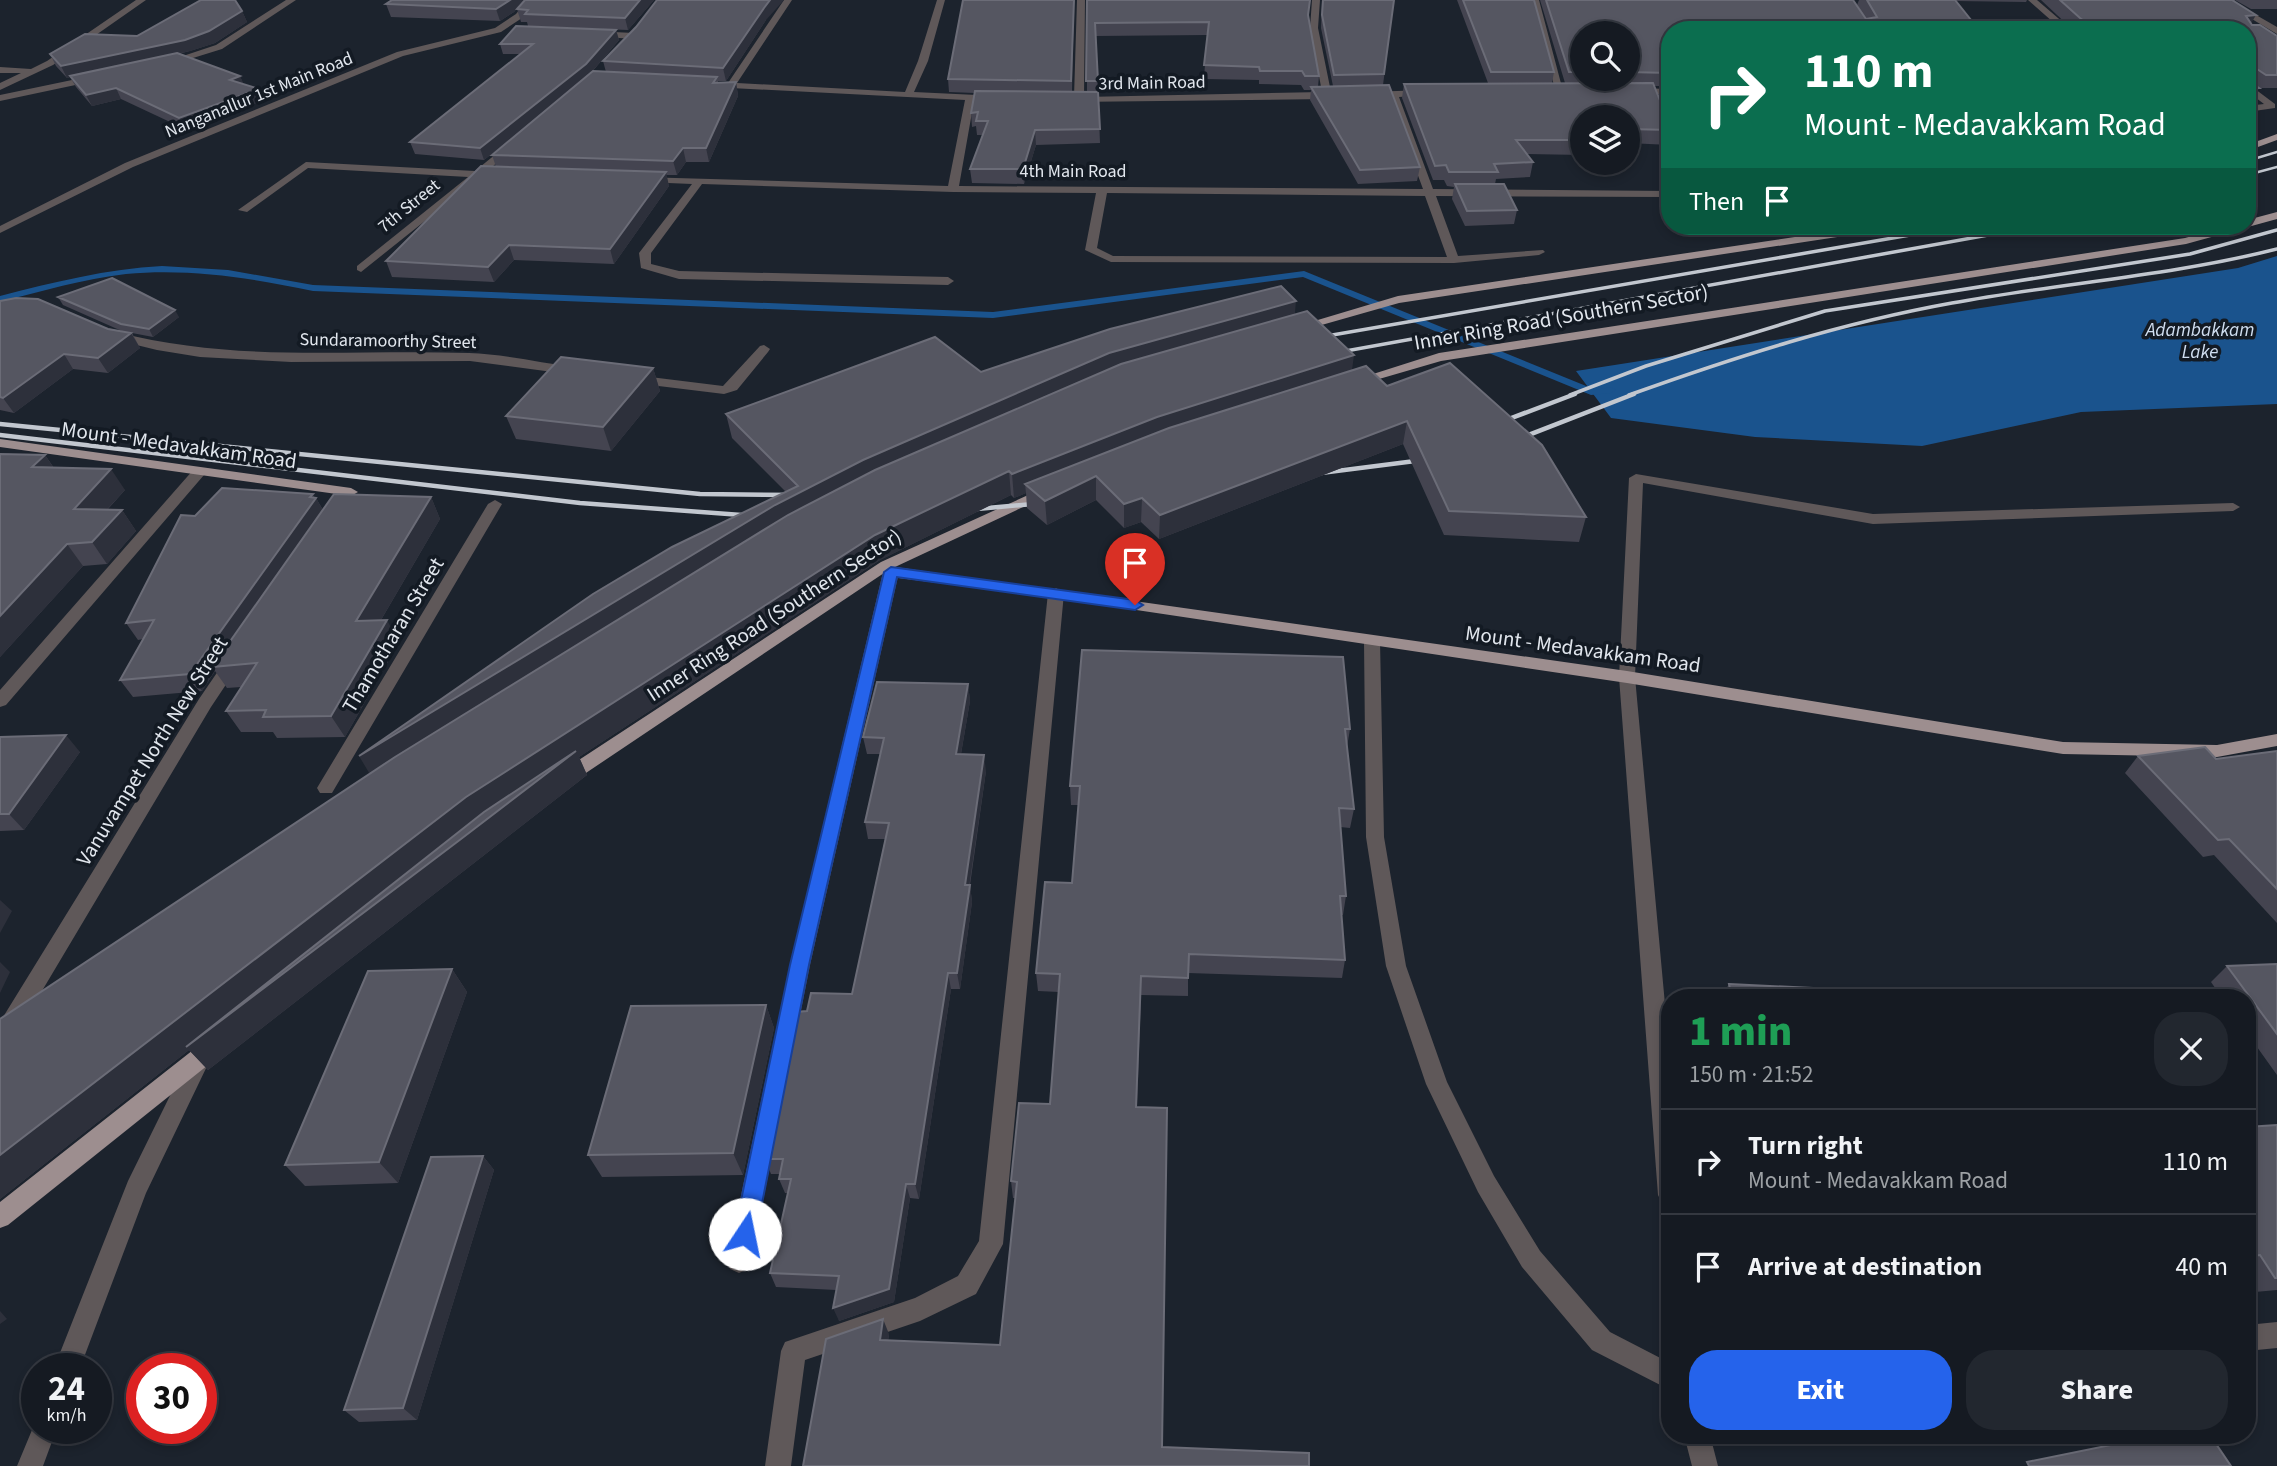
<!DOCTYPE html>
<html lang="en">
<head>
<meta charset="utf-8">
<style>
  body { margin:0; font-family:"Source Sans 3",sans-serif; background:#22272f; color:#f1f3f6; height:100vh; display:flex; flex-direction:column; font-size:26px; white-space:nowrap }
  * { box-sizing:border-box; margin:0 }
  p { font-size:23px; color:#9da1a5 }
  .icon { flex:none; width:38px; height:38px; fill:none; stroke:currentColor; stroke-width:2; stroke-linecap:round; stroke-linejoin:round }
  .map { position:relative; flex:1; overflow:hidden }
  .sheet { position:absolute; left:1661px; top:989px; width:595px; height:455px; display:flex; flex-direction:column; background:#151a22; border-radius:28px; box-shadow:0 4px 10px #0003,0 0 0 2px #343840 }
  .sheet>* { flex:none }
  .hud { position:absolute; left:1661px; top:21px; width:595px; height:214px; border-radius:28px; box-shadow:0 4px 10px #0003,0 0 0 2px #343840; background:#0b6e4f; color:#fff; overflow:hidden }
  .buttons { position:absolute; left:1570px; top:21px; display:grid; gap:14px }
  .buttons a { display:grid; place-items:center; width:70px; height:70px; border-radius:50%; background:#151a22; box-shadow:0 4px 10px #0003,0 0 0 2px #343840; font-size:35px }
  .speed { position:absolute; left:21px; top:1353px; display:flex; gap:14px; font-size:35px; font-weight:700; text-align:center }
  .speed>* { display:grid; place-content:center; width:91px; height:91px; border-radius:50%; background:#151a22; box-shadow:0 4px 10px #0003,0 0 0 2px #343840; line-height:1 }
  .speed small { font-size:18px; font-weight:400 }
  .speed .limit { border:10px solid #d22; background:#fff; color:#111 }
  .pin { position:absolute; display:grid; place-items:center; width:60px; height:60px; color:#fff; margin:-72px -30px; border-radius:50% 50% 50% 0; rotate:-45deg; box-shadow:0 0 7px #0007 }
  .pin .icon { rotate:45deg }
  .me { position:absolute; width:77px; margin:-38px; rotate:11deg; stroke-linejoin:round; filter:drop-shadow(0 0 5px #0008) }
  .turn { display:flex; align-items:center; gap:24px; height:147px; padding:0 28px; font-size:32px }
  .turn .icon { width:91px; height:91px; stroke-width:2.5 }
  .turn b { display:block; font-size:49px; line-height:60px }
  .then { display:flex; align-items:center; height:66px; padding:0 28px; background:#0003; gap:14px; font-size:26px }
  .round { display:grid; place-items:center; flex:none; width:74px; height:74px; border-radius:28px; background:#22272f }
  .summary { display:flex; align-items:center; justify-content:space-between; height:119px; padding:0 28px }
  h1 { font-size:42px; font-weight:800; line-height:52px; color:#1e9e55 }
  .button { display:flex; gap:14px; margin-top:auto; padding:14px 28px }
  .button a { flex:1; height:80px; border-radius:28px; background:#2563eb; color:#fff; font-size:28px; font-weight:800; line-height:80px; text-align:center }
  .button a+a { background:#22272f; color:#f1f3f6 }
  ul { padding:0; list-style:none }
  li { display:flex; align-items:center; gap:21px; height:105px; padding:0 28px; border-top:2px solid #343840 }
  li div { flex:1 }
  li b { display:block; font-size:26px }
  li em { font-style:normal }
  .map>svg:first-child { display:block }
  .water { fill:#1a538d }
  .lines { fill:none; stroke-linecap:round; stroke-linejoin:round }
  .stream { fill:#1a538d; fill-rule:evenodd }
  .minor { fill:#5f5859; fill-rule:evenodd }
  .major { fill:#9d8e8f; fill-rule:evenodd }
  .rail-far2 { stroke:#c2c7cf; stroke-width:2.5 }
  .rail-far1 { stroke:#c2c7cf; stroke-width:3.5 }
  .rail { stroke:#c2c7cf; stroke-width:4.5 }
  .wall { fill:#444450; fill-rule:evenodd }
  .shaded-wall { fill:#2d303b }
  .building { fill:#555661; stroke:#6b6c77; stroke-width:2 }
  .route { fill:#2563eb; stroke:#184099; stroke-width:2 }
  .labels { text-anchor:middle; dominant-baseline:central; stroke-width:7; stroke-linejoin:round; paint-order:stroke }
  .far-street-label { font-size:18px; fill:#e1e6ed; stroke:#131a23 }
  .far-water-label { font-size:19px; font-style:italic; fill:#d1dff1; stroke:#131a23 }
  .street-label { font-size:21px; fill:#e1e6ed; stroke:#131a23 }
</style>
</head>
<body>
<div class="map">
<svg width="2277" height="1466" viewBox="0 0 2277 1466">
  <rect width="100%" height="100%" fill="#1c232d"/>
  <path class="water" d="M2277 256V404L2081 412 1922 446 1755 437 1611 418 1576 371 2238 268Z"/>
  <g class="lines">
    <path class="stream" d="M162 266 228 270 313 285 993 312 1304 271 1596 390 1611 387 1616 390 1611 393 1591 395 1303 277 993 318 313 291C251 278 189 268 126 274 83 279 42 291 0 302V296C54 282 107 269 162 266Z"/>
    <path class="minor" d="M136 0H146L53 65 0 90V83L21 73H0V67L31 69 47 61Z
      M286 0H296L222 49 164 67 159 64 216 45Z
      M527 0H535L522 18 501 32 403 56 133 167 0 233V226L125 163 397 52 495 28 516 14Z
      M784 0H792L737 83 905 92 918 61 937 0H945L928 61 914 92 998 96 1003 99 998 102 974 101 959 186 1423 189 1389 97 1369 98 1364 95 1369 92 1425 90 1428 91V95L1399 97 1433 189 1670 191V197L1436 196 1458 256 1543 250 1545 252 1539 255 1454 263 1111 262 1085 250 1096 193 953 192 702 184 651 253V264L679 271 948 277 954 281 948 285 679 279 641 268 639 253 692 184 644 182 640 181V177L948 186 965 100 712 87 710 85 715 82 728 83ZM1107 193 1425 196 1447 257 1113 256 1097 248Z
      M1077 0H1085L1084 97 1322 92 1310 28 1312 0H1320L1318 28 1331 92 1339 95 1327 99 1072 102 1070 100 1074 97Z
      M1531 0H1539L1563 91 1555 89Z
      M2028 0H2037L2072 30H2062Z
      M2220 0H2230L2277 27V34Z
      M593 31 634 33 638 36 634 39 590 36Z
      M96 75 101 78 99 80 0 101V95Z
      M2247 83 2275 104V108L2247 112V106L2264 104 2247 91Z
      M1635 88 1670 89V95L1632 93 1630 91Z
      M507 145 516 147 487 171 498 173V177H480L361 272 357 270V266L468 177 308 168 247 212 238 210 306 162 475 171Z
      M116 332C238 363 346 349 469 353 504 354 540 363 575 367L581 371 575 375 470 361 291 362 200 357 157 350 112 339V333Z
      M764 345 770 349 768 352 737 390 724 394 634 383 627 379 634 375 723 386 760 346Z
      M199 468 206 472 204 475 6 705 0 707V690L194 469Z
      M1636 474 1873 514 2233 503 2240 507 2233 511 1873 524 1643 483 1635 677 1670 1059V1206L1662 1203 1658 1195 1619 677 1629 478Z
      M495 500 502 504 332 793H320L317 788 320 783 488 504Z
      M891 567 899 572 810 965 751 1261 748 1269 739 1273 730 1269 727 1261 790 965 883 572Z
      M1056 588 1064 593 1003 1244 976 1294 920 1321 805 1360 791 1466H765L781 1351 785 1342 915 1298 958 1276 979 1241 1048 593Z
      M1372 636 1380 641 1384 837 1406 966 1447 1082 1494 1176 1540 1251 1610 1332 1670 1363V1390L1592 1350 1522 1267 1478 1192 1426 1084 1386 966 1366 837 1364 641Z
      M233 656 241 662 211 707 8 1048 0 1050V1022L199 699 227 658Z
      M199 1050 207 1053 210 1060 146 1193 80 1368H54L128 1181 191 1053Z
      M2277 1322V1348L2247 1351V1325Z
      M37 1418V1428H57L43 1466H17Z
      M1684 1435H1710L1718 1466H1692Z"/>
    <path class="major" d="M2277 134V140L2247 151V145Z
      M2277 212V219L2186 244 1441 361 1355 386 1348 382 1439 353 2185 238 2228 226H2247V220Z
      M1869 226H1896L1890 229 1399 303 1297 332 1291 328 1398 296Z
      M0 439 351 488 358 492 351 496 0 447Z
      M1048 486 1055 490 1053 493 895 567 1627 671 2063 742 2217 745 2277 734V746L2217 757 2063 754 1627 683 1056 598 891 577 884 573 571 783H559L556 778 559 773 881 562Z
      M215 1037 223 1039 226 1046 223 1053 8 1225 0 1228V1202L207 1039Z"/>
    <path class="rail-far2" d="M2247 161 2277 152
      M2247 175 2277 167"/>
    <path class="rail-far1" d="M2247 175 2253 173
      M1315 338 1962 226
      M1329 354 2038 226
      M1570 395 1646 366 1825 311 2190 254 2277 230
      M1629 395C1735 357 1841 323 1952 303 2060 283 2170 276 2277 249"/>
    <path class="rail" d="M0 424 700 494 798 495
      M1493 425 1575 394
      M0 435 580 503 755 516
      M1513 441 1634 394
      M1313 474 1431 459
      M965 510 1045 503"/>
  </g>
  <path class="wall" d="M524 0 514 12 500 21 391 17 386 4Z
    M525 0H654L628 30 528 26 527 22H521L517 9Z
    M963 0H1074L1072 91H1087V0L1308 15 1319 76 1318 87 1333 86 1321 28 1322 0H1394L1383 85 1420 167 1417 181 1358 184 1310 100 1311 90H1304L1301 85 1259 84V80L1204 79 1207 35 1096 36 1100 143 1036 145 1024 184 972 183 970 169 983 135H977L976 126 972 127 971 113 975 93 949 92 948 79Z
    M1457 0H1534L1554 72 1552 83H1565L1540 0H1853L1866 19 1857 5 1859 0H2027L2026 2 1956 1 1979 30H1670V109L1664 98 1667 86H1654L1663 108 1670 110V145L1628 143V117H1582V155L1527 154 1533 162 1530 177 1496 179 1495 184 1517 210 1514 224 1465 226 1452 199 1454 187 1447 186 1444 180H1433L1402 98 1404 84 1488 83ZM1582 33H1628V79H1582Z
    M2041 0H2277V9H2251L2235 0V2L2252 25 2277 36V88H2259L2252 102H2247V30H2073Z
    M242 11 247 22 215 43 190 51 178 54 240 76 243 84 259 89 264 100 185 129 121 99 92 106 76 87 70 77 67 78 56 66 50 54 137 36Z
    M766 20 726 81H718V83L736 82 738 96 709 162H686L677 175H666L669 186 614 264 514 260 494 282 392 277 386 261 496 167 492 155 564 96 484 160 415 154 410 142 520 54H503L500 44 616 30 619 40 591 73 606 72 603 61 636 27Z
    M58 297 179 317 153 337 132 333 140 348 108 373 73 369 14 413 0 410V301L124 332 63 305Z
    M1295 314 1352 370 1387 386 1586 517 1579 542 1444 535 1403 444 1159 539 1141 522 1124 528 1096 500 1047 525 1027 508 1026 493 1014 498 1011 495 880 560 579 757 587 775 208 1070 189 1050 0 1199V1019L369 774 786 492 732 438 726 414 981 372Z
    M653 368 660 391 611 451 516 439 506 416Z
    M0 454 45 455 54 468 125 490 108 509 122 510 136 531 107 564 83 566 0 657Z
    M431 497 440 519 381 620 399 642 345 737 277 738 273 732H241L226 711 241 687 227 688 215 671 202 691 133 697 120 680 143 639 138 640 126 623 195 516 315 498H316L323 510Z
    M1082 650 1350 729 1347 747 1354 809 1350 828 1340 827 1346 896 1343 915H1341L1345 960 1342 978 1188 973V996L1141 995 1137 1107 1162 1447 803 1466 889 1334 888 1341 1000 1345 1015 1198H1013L1011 1181 1050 1104 1059 992 1038 991 1036 973 1072 883 1078 805H1071L1070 786Z
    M968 684 970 701 961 754 986 771 970 885 972 902 960 989H951L919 1199 910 1198 894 1302 839 1321 836 1290 776 1287 770 1273 788 1193H785L779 1179 780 1174H771L765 1159 807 1011 852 994 885 839H868L865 822 880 754H867L863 737Z
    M0 737 80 752 24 830 0 831Z
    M2277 751V923L2214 855 2203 857 2125 773 2138 756 2216 759Z
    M2277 964V1075L2247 1033V998H2222L2211 982 2227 966Z
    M452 969 467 992 398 1183 305 1186 285 1165Z
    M1729 984 1836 998H1721Z
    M766 1005 774 1028 743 1175 602 1177 588 1155Z
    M2277 1125V1290L2255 1292 2247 1279V1127Z
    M483 1156 494 1170 417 1420 359 1422 344 1410Z"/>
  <path class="shaded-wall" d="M510 0H524L514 12 500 21 496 9Z
    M640 0H654L628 30 625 18Z
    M770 0H784L766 20 726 81 723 68 764 8Z
    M242 11 247 22 215 43 190 51 67 78 61 66Z
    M2256 15 2249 27 2246 16Z
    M616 30 619 40 589 75 484 160 480 148Z
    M240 76 245 87 230 80Z
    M736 82 738 96 709 162 706 148Z
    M116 88 121 99 92 106 86 95Z
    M259 89 264 100 185 129 179 118Z
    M1035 130 1036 145 1024 184 1023 169Z
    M683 148 686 162 677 175 673 161Z
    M666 172 669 186 614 264 610 249Z
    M509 245 514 260 494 282 488 267Z
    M1296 301 1294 323 374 781 359 756 775 505 863 460 1109 353Z
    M175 310 179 317 153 337 149 329Z
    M131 333 140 348 108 373 98 358Z
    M64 354 73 369 14 413 3 398Z
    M1354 355 1351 378 1025 484 1026 493 1014 498 1012 474 1157 417Z
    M653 368 660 391 611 451 603 427Z
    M1407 421 1403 444 1159 539 1160 515Z
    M45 455 59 476 32 467Z
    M111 469 125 490 88 530 74 509Z
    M1009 471 1011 495 880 560 579 757 587 775 208 1070 189 1050 0 1199V1155L466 797 875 535Z
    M1096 476V500L1047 525 1045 501Z
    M313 494 315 499 316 498 325 514 212 667 215 671 202 691 190 674Z
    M431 497 440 519 368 642 356 621Z
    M1142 498 1141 522 1124 528V504Z
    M122 510 136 531 107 564 92 542Z
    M67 544 83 566 0 657V616Z
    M387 620 399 642 345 737 331 716Z
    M968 684 970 701 958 771 956 754Z
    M66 735 80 752 24 830 9 814Z
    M984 755 986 771 967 901 965 885Z
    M970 885 972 902 960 989 957 973Z
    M0 900 12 911 0 933Z
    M0 962 10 972 0 993Z
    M452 969 467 992 398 1183 379 1162Z
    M948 973 951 989 919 1199 915 1184Z
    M1141 976V995L1136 1124V1107Z
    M766 1005 774 1028 743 1175 733 1153Z
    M483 1156 494 1170 417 1420 403 1408Z
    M906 1184 910 1198 894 1302 839 1321 833 1308Z
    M0 1311 7 1319 0 1324Z
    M883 1319 889 1334 886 1355 880 1340Z"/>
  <path class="building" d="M201 0H235L242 11 209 31 185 40 61 66 50 54 85 34 137 36Z
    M392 0H510L496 9 386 4Z
    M525 0H640L625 18 525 14 528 10 517 9Z
    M657 0H770L764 8 723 68 603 61 636 27Z
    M963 0H1074L1071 81 948 79Z
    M1087 0H1310L1308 15 1319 76H1305L1302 71H1260L1259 67 1204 65 1209 22 1095 23 1098 81H1086Z
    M1323 0H1394L1384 74 1334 75 1322 15Z
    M1463 0H1534L1554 72H1491Z
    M1546 0H1853L1866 19 1877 17 1867 0H1955L1979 30H1670V73L1628 72V33H1582V72H1569Z
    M2060 0H2232L2256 15 2246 16 2252 25H2260L2277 36V75H2266L2254 67 2252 75H2247V30H2096L2080 18Z
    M516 26 616 30 586 64 480 148 410 142 533 44H500Z
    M177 53 240 76 230 80 259 89 179 118 116 88 86 95 70 76Z
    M593 71 717 77 713 83 736 82 706 148H683L673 161 492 155Z
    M2247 80 2259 88H2247Z
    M1653 83 1663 108 1670 110V130L1628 129V117H1582V140H1516L1533 162 1494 164 1498 172H1449L1446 165 1435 166 1404 84Z
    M1389 85 1420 167 1360 170 1311 87Z
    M975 91 1098 92 1100 129 1035 130 1023 169H970L988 121H976L978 112 971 113Z
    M481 166 666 172 610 249 509 245 488 267 386 261Z
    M1455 184H1504L1517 210 1467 211Z
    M112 278 175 310 149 329 121 324 58 297Z
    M1281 286 1296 301 1109 353 863 460 775 505 359 756 593 594 672 547 798 486 726 414 935 337 981 372 1110 329Z
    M16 298 38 299 108 329 131 333 98 358 64 354 3 398 0 397V301Z
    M1307 311 1354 355 1157 417 1012 474 1009 471 875 535 466 797 0 1155V1019L395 757 788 515 875 470 1121 364Z
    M561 357 653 368 603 427 506 416Z
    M1450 363 1542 445 1586 517 1449 511 1407 421 1160 515 1142 498 1124 504 1096 476 1045 501 1025 484 1169 428 1366 366 1387 386Z
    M0 454 45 455 32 467 111 469 74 509 122 510 92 542 67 544 0 616Z
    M222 488 313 494 310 497 316 498 190 674 120 680 154 620 126 623 181 515 195 516Z
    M334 494 431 497 356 621 387 620 331 716 263 717 266 710 226 711 257 663 212 667Z
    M1082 650 1343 657 1350 729H1345L1354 809 1339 808 1346 896H1340L1345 960 1189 954 1188 978 1141 976 1136 1107 1167 1108 1162 1447 1309 1453V1466H803L826 1339 883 1319 880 1340 1000 1345 1017 1182 1011 1181 1019 1103 1050 1104 1060 974 1036 973 1045 882 1072 883 1080 786H1070Z
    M877 682 968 684 956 754 984 755 965 885H970L957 973H948L915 1184H906L889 1289 833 1308 839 1276 770 1273 791 1179H779L783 1159H765L795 1012 807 1011 811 993 852 994 889 823 865 822 884 738 863 737Z
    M66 735 9 814H0V737Z
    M2205 747 2216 759 2277 751V889L2229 839 2218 840 2138 756Z
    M576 751 461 839 186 1047 484 812Z
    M2277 964V1034L2227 966Z
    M452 969 379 1162 285 1165 368 971Z
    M1729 984 1833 989 1836 998H1732Z
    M766 1005 733 1153 588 1155 631 1006Z
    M2277 1125V1278H2275L2260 1255 2247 1256V1127Z
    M483 1156 403 1408 344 1410 431 1157Z
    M2160 1435H2210L2231 1466H2029L2027 1462Z"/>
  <path class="route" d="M891 567 1135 600 1143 605 1135 610 897 577 809 965 756 1234 752 1241 745 1244 737 1241 734 1234 790 965 884 572Z"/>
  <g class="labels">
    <g class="far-street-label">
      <text transform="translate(1152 83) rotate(-1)">3rd Main Road</text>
      <text transform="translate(259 95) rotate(-22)">Nanganallur 1st Main Road</text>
      <text x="1073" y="171">4th Main Road</text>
      <text transform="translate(409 206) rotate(-39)">7th Street</text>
      <text transform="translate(388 341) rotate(1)">Sundaramoorthy Street</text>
    </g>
    <g class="far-water-label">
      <text x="2200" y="330">Adambakkam<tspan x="2200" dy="22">Lake</tspan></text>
    </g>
    <g class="street-label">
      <text transform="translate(1561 317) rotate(-10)">Inner Ring Road (Southern Sector)</text>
      <text transform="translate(179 445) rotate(8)">Mount - Medavakkam Road</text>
      <text transform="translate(774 615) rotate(-33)">Inner Ring Road (Southern Sector)</text>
      <text transform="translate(393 635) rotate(-59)">Thamotharan Street</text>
      <text transform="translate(1583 649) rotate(8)">Mount - Medavakkam Road</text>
      <text transform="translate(152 751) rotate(-58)">Vanuvampet North New Street</text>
    </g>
  </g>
</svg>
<div class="buttons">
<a><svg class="icon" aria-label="search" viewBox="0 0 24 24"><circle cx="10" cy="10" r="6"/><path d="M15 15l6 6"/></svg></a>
<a><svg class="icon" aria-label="layers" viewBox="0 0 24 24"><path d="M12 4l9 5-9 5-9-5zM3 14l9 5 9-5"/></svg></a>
</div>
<div class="speed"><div>24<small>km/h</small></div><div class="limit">30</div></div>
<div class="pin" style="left:1135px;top:605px;background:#d93025"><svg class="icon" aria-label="arrive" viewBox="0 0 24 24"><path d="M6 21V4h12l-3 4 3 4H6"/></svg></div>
<svg class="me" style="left:745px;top:1234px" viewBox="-20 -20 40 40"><circle r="19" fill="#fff"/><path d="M0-13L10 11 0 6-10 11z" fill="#2563eb"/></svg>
<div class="hud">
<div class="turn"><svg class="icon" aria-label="right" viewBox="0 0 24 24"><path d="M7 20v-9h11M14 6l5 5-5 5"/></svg><div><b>110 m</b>Mount - Medavakkam Road</div></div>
<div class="then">Then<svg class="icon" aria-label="arrive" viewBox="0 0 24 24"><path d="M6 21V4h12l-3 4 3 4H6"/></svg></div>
</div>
<section class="sheet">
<div class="summary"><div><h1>1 min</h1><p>150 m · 21:52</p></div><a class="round"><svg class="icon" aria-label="close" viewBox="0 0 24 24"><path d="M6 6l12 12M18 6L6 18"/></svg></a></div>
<ul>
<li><svg class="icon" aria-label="right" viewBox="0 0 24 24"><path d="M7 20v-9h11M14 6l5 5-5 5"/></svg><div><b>Turn right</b><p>Mount - Medavakkam Road</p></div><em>110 m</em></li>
<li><svg class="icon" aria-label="arrive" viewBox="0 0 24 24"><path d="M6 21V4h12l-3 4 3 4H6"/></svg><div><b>Arrive at destination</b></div><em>40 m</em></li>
</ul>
<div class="button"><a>Exit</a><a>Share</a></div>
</section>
</div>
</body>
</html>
